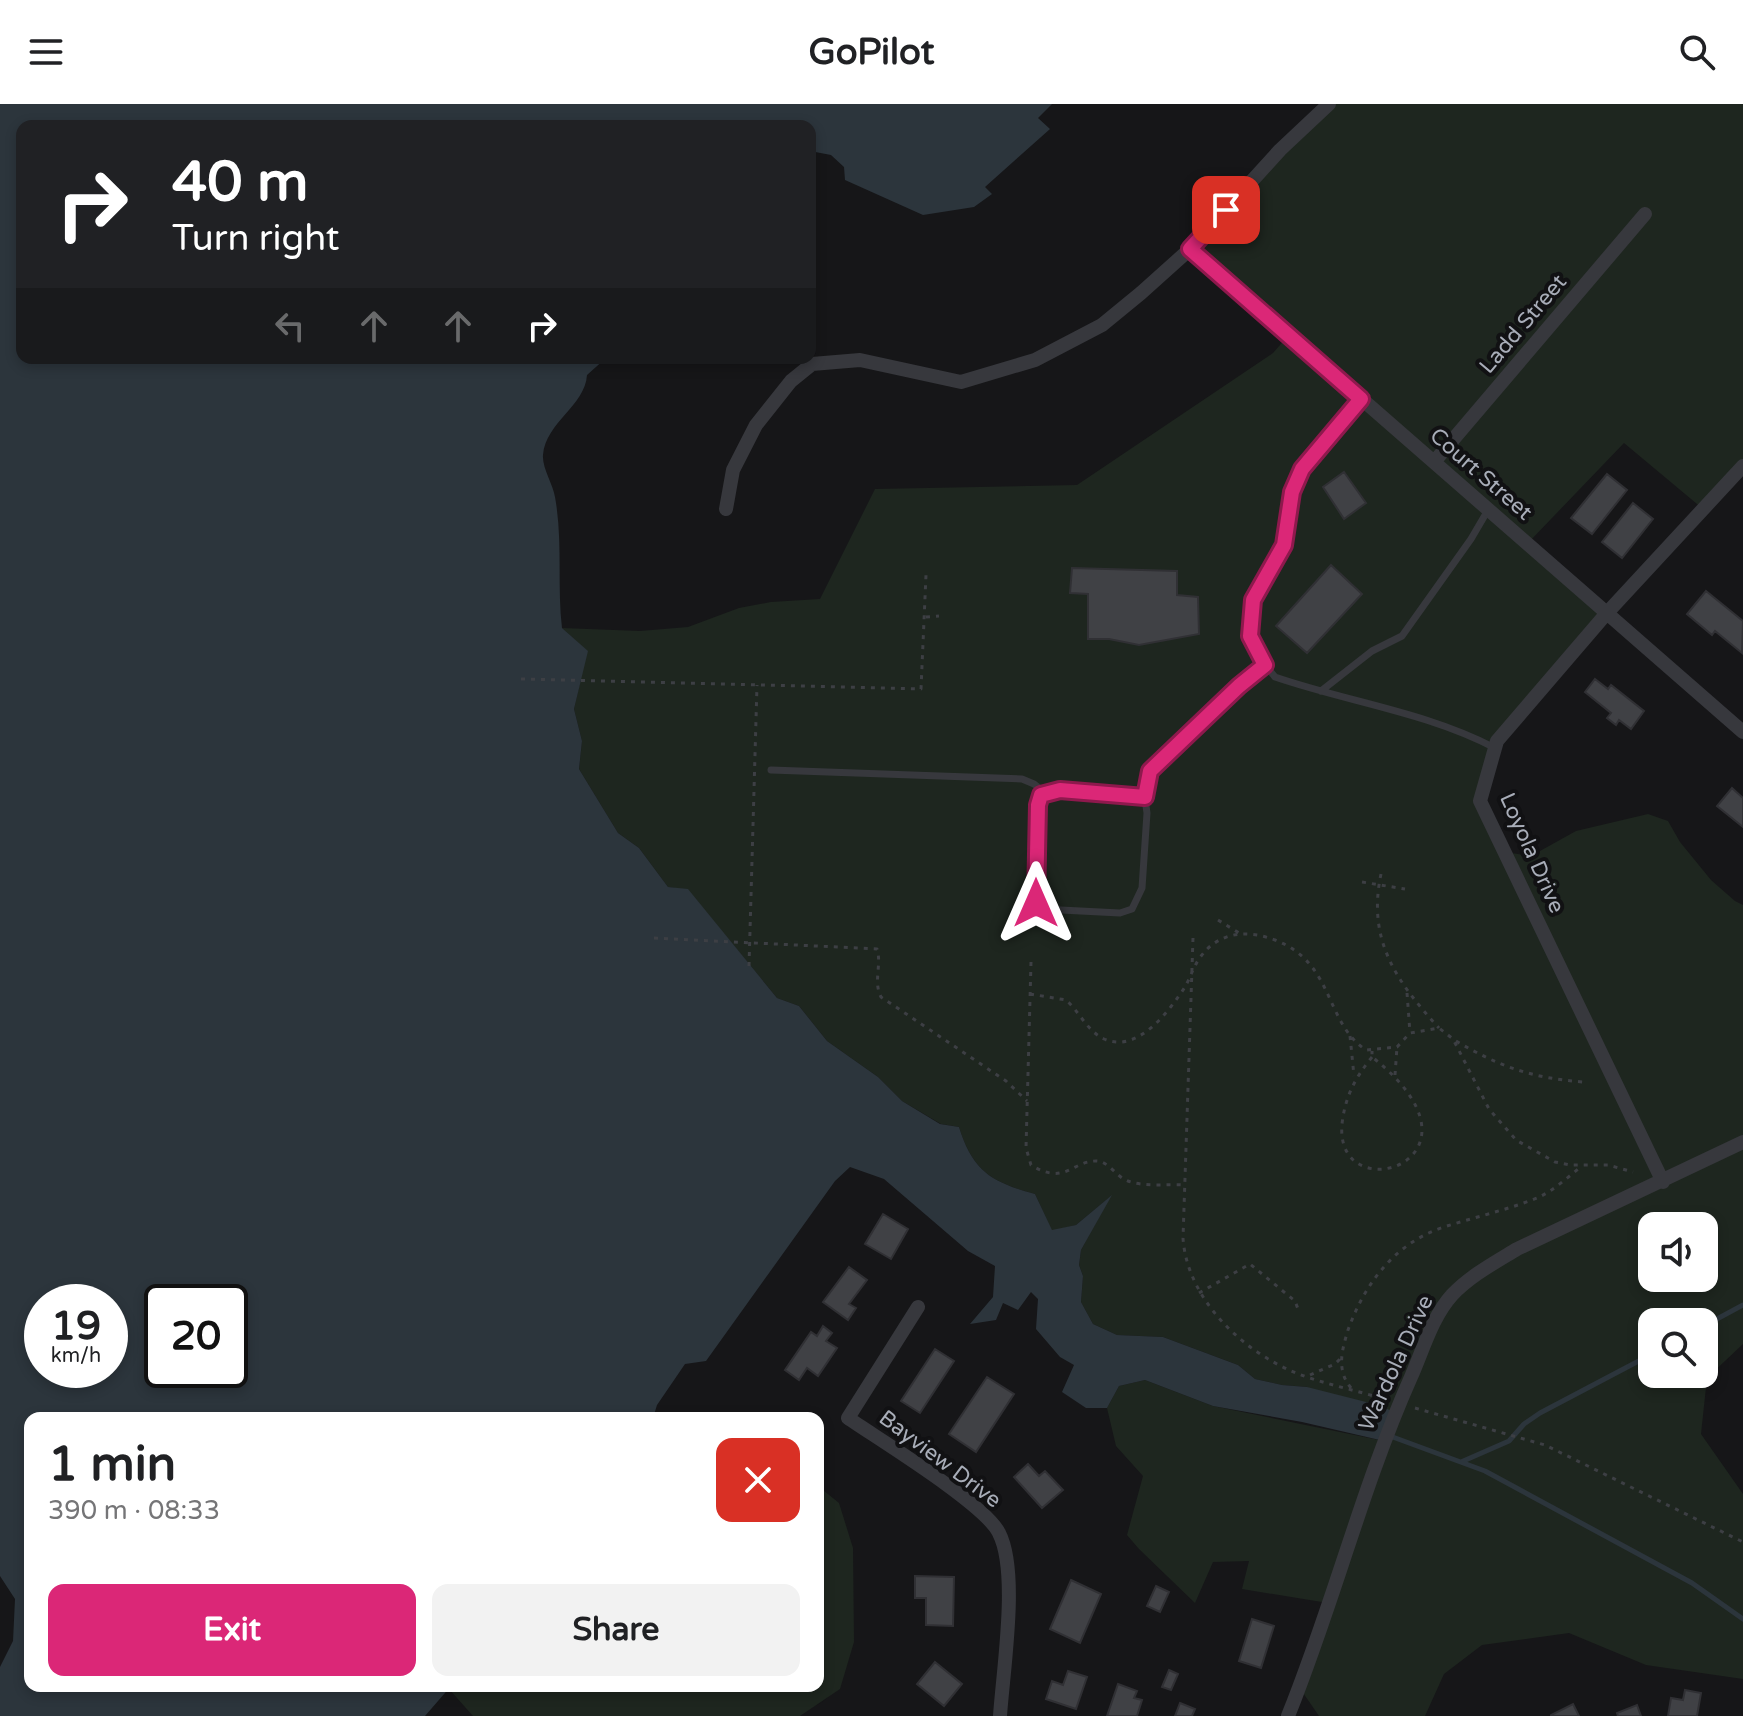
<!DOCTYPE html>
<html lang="en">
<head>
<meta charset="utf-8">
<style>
  body { margin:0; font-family:"Varela Round",sans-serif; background:#f2f2f2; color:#202124; height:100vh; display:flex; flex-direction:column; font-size:30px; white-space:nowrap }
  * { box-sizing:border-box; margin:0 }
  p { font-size:26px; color:#757577 }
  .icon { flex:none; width:44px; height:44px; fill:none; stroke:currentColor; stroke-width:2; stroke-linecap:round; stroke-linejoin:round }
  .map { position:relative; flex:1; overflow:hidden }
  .details { position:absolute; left:24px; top:1308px; width:800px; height:280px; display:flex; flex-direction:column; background:#fff; border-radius:16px; box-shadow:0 4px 12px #0003 }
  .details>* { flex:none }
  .guide { position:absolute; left:16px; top:16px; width:800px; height:244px; border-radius:16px; box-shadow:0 4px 12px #0003; background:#202124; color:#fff; overflow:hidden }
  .tools { position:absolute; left:1638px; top:1108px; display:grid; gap:16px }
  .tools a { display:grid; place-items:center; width:80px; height:80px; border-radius:16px; background:#fff; box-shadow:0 4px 12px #0003; font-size:40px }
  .speed { position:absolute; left:24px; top:1180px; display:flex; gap:16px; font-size:40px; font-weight:700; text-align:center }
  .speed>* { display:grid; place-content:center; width:104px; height:104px; border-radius:50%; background:#fff; box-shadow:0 4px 12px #0003; line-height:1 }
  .speed small { font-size:20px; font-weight:400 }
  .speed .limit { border:4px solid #111; border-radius:12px; background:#fff; color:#111 }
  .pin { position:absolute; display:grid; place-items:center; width:68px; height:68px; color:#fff; margin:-34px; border-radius:16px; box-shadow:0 4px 12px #0006 }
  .me { position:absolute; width:88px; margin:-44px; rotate:0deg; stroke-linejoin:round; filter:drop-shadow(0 0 6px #0008) }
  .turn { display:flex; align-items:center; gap:28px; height:168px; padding:0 24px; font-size:36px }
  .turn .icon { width:104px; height:104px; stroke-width:2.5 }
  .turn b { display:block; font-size:56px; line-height:68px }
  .lanes { display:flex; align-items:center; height:76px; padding:0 24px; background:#0003; justify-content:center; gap:40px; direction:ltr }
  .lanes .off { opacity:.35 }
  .round { display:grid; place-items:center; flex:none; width:84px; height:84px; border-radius:16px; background:#f2f2f2 }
  .head { display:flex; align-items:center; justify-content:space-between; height:136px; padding:0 24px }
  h1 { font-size:48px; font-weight:800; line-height:60px }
  .action { display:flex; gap:16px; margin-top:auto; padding:16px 24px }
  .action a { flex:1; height:92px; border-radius:16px; background:#db2777; color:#fff; font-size:32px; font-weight:800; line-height:92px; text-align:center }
  .action a+a { background:#f2f2f2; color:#202124 }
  header { display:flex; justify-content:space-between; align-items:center; height:104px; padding:0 24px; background:#fff; font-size:36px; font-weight:800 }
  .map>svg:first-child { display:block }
  .green { fill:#1e261f; fill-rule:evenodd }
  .water { fill:#2c353c; fill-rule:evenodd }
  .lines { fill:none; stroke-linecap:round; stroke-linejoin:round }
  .stream { stroke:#2c353c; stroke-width:5 }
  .building { fill:#404145; stroke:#303034; stroke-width:2 }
  .path { stroke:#3d3f44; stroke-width:3; stroke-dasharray:4 6; stroke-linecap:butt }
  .lane { stroke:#37383d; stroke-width:7 }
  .street { stroke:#37383d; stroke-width:14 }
  .route-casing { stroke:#8e194d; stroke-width:20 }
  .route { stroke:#db2777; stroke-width:14 }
  .labels { text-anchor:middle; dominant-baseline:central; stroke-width:8; stroke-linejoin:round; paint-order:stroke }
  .street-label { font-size:22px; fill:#a8adb8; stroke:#111113 }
</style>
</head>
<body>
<header><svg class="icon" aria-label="menu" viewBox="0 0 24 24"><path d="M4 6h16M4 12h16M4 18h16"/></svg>GoPilot<svg class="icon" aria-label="search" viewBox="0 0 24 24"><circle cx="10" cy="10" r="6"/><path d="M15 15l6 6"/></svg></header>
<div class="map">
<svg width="1743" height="1612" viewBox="0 0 1743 1612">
  <rect width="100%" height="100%" fill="#161618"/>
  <path class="green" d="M1329 0H1743V362L1703 405 1624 339 1528 439 1606 510 1497 637 1480 697 1505 748 1531 752 1576 727 1648 710 1668 717 1680 738 1711 776 1735 797 1743 801V1240L1707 1274 1701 1330 1743 1390V1575L1646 1561 1569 1529 1482 1541 1444 1570 1425 1612H1319L1299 1583 1328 1499 1242 1485 1249 1457 1213 1458 1195 1499 1139 1445 1127 1431 1143 1372 1116 1342 1107 1304 1119 1282 1145 1276 1213 1302 1384 1337 1307 1283 1282 1281 1255 1275 1238 1261 1163 1233 1117 1231 1093 1220 1081 1198 1083 1172 1079 1161 1081 1146 1110 1093 1076 1121 1052 1127 1035 1090C992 1078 973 1068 959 1023L941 1020 902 997 878 973 827 937 799 902 777 894 688 786 668 783 639 744 618 729 579 665 582 637 574 605 587 547 562 524 640 527 688 523 739 504 771 498 820 495 875 385 1077 381 1273 249 1288 232 1190 145ZM1652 1122H1704V1174H1652ZM1652 1218H1704V1270H1652Z
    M818 1382 839 1399 853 1444 854 1538 840 1585 800 1612H473L449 1585 451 1582H818Z"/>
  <path class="water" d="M0 0H1052L1038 14 1050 25 985 83 992 90 974 103 923 111 845 76 844 63 831 51 810 47V22H22V254H606L587 271C585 302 546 318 543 351 542 364 553 380 555 393 563 437 557 481 562 524L588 547 574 605 582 637 579 665 618 729 639 744 668 783 688 785 777 894 799 902 827 937 878 973 902 997 940 1020 959 1023C973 1068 992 1078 1035 1090L1052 1126 1076 1121 1112 1091 1081 1146 1079 1161 1083 1172 1081 1198 1093 1220 1117 1231 1163 1233 1238 1261 1255 1275 1282 1281 1307 1283 1374 1300 1395 1308 1384 1337 1302 1318 1213 1302 1145 1276 1119 1282 1107 1304H1086L1062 1288 1074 1261 1060 1253 1036 1225 1038 1195 1031 1188 1018 1206 1003 1199 996 1216 970 1220 993 1193 995 1162 968 1147 884 1075 850 1063 835 1077 706 1257 685 1260 657 1301 653 1314H30V1582H451L425 1612H0V1563L13 1537 15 1495 0 1472ZM42 1198H110V1266H42ZM162 1198H230V1266H162Z"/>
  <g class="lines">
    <path class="stream" d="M1704 1222 1743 1201
      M1390 1332 1485 1367 1692 1479 1743 1515
      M1461 1358 1509 1337 1524 1320 1540 1309 1652 1250"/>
  </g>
  <path class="building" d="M1344 368 1366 399 1344 415 1323 383Z
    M1607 370 1627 386 1592 430 1571 414Z
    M1633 399 1653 415 1622 454 1602 438Z
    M1331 461 1362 490 1307 549 1276 522Z
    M1072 464 1177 467V491L1198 493 1199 530 1139 541 1109 535H1088V490L1070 489Z
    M1706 487 1743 517 1742 549 1715 527 1712 531 1687 510Z
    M1595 575 1608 585 1611 581 1644 607 1631 625 1619 616 1616 621 1607 614 1611 609 1585 588Z
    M1732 684 1743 694V723L1717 702Z
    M883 1110 908 1125 891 1155 865 1140Z
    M849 1163 867 1176 849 1200 856 1204 848 1216 823 1198Z
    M823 1222 832 1229 826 1237 837 1244 818 1272 807 1264 799 1276 785 1266 811 1228 817 1232Z
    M935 1245 954 1257 920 1309 901 1297Z
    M987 1273 1014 1290 976 1348 949 1330Z
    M1028 1360 1039 1372 1045 1367 1063 1386 1042 1404 1014 1373Z
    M915 1472 954 1473 953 1522 926 1521V1494H915Z
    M1071 1476 1101 1490 1080 1539 1050 1525Z
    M1156 1482 1169 1488 1160 1508 1147 1502Z
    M1252 1515 1274 1522 1261 1564 1239 1557Z
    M935 1558 962 1580 944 1602 917 1580Z
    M1169 1566 1178 1570 1171 1586 1162 1583Z
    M1068 1567 1087 1573 1076 1605 1046 1595 1052 1577 1063 1581Z
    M1118 1580 1137 1587 1134 1594 1142 1596 1137 1612H1107Z
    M1685 1586 1701 1589 1697 1612H1668L1671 1594 1683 1596Z
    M1180 1599 1195 1605 1192 1612H1175Z
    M1573 1600 1579 1612H1551V1611Z
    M1637 1601 1641 1612H1618L1617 1609Z"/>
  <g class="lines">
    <path class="path" d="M926 513 939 512
      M521 575 921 585 926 471
      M1381 770C1367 836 1396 877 1439 924
      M1362 778 1405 785
      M1218 816 1239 829
      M654 834 877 845C882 860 873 878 881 893L1006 977 1027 997
      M1193 834 1183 1134C1187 1195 1242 1247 1296 1269 1324 1280 1355 1286 1384 1295
      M1031 858 1026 1044 1031 1061C1065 1082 1072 1057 1096 1057 1109 1057 1116 1073 1128 1077 1144 1083 1167 1080 1184 1081
      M749 862 757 581
      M1407 889 1410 929
      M1030 890 1066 896C1079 907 1087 927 1104 935 1138 950 1169 907 1185 883 1190 874 1193 864 1199 855 1217 828 1246 825 1275 836 1335 859 1324 918 1366 946L1397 943 1410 929 1439 924 1453 935 1489 1005 1516 1036 1555 1058 1570 1061H1608L1633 1068
      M1350 932 1354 972
      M1456 937C1500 963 1532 974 1583 978
      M1372 953C1355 974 1345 993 1342 1020 1334 1109 1503 1056 1372 953V947
      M1395 971 1397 943
      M1199 1189 1250 1160 1295 1197 1298 1205
      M1310 1271 1335 1260 1341 1254
      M1351 1284C1336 1266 1342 1246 1348 1226 1365 1179 1395 1139 1444 1123 1475 1113 1507 1106 1537 1094 1553 1087 1568 1073 1582 1062
      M1415 1304 1545 1341 1743 1438"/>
    <path class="lane" d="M1361 295 1302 365 1292 388 1284 441 1253 496 1250 532 1261 556 1275 573C1348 598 1426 608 1495 644
      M1321 587 1372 547 1402 532 1471 435 1488 406
      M771 666 1022 675 1034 680 1045 689
      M1145 693 1060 686 1048 687 1041 691 1038 701 1035 787 1036 799 1041 805 1120 809 1132 805 1142 784 1147 709 1144 688 1150 667 1239 582 1265 561"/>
    <path class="street" d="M1190 145 1743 628
      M1434 358 1645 110
      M726 405 733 366 756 321 791 277 812 260 860 256 961 278 1035 256 1102 221 1141 189 1190 145 1280 46 1329 0
      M1663 1078 1480 697 1497 637 1606 510 1743 362
      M918 1203 848 1314C880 1336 985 1400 999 1429 1019 1468 1003 1566 1000 1612
      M1288 1612C1333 1501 1362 1383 1411 1273 1423 1246 1432 1213 1452 1191 1470 1172 1494 1159 1517 1145L1743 1038"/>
  </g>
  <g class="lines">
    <defs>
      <path id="route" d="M1036 799 1038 701 1041 691 1060 686 1145 693 1150 667 1239 582 1265 561 1250 532 1253 496 1284 441 1292 388 1302 365 1361 295 1190 145 1226 106"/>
    </defs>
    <use href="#route" class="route-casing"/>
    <use href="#route" class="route"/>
  </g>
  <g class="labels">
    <g class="street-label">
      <text transform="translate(1523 220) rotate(-50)">Ladd Street</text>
      <text transform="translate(1481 370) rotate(41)">Court Street</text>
      <text transform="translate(1532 749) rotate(66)">Loyola Drive</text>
      <text transform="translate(1396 1259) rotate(-65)">Wardola Drive</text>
      <text transform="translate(940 1355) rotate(37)">Bayview Drive</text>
    </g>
  </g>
</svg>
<div class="tools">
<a><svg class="icon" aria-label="sound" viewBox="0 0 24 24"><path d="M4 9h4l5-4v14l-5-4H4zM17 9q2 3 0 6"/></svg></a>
<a><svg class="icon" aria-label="search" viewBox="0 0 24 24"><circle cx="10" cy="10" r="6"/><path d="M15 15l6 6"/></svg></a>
</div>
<div class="speed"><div>19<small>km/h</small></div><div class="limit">20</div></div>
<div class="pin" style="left:1226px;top:106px;background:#d93025"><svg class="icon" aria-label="arrive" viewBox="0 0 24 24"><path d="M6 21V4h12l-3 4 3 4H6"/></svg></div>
<svg class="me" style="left:1036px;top:799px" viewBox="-20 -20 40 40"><path d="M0-17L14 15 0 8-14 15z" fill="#db2777" stroke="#fff" stroke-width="4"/></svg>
<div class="guide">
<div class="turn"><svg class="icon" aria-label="right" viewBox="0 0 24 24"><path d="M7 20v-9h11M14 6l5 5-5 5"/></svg><div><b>40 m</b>Turn right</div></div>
<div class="lanes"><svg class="icon off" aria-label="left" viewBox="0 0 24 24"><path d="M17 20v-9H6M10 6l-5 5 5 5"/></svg><svg class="icon off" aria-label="ahead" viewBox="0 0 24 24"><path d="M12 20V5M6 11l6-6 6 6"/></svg><svg class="icon off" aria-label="ahead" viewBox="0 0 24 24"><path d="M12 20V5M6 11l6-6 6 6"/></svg><svg class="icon" aria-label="right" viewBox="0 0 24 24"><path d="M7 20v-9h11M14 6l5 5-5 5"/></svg></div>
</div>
<section class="details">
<div class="head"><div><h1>1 min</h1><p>390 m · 08:33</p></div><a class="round" style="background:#d93025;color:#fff"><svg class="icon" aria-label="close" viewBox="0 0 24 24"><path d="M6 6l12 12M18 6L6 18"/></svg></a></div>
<div class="action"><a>Exit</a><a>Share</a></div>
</section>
</div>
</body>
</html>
